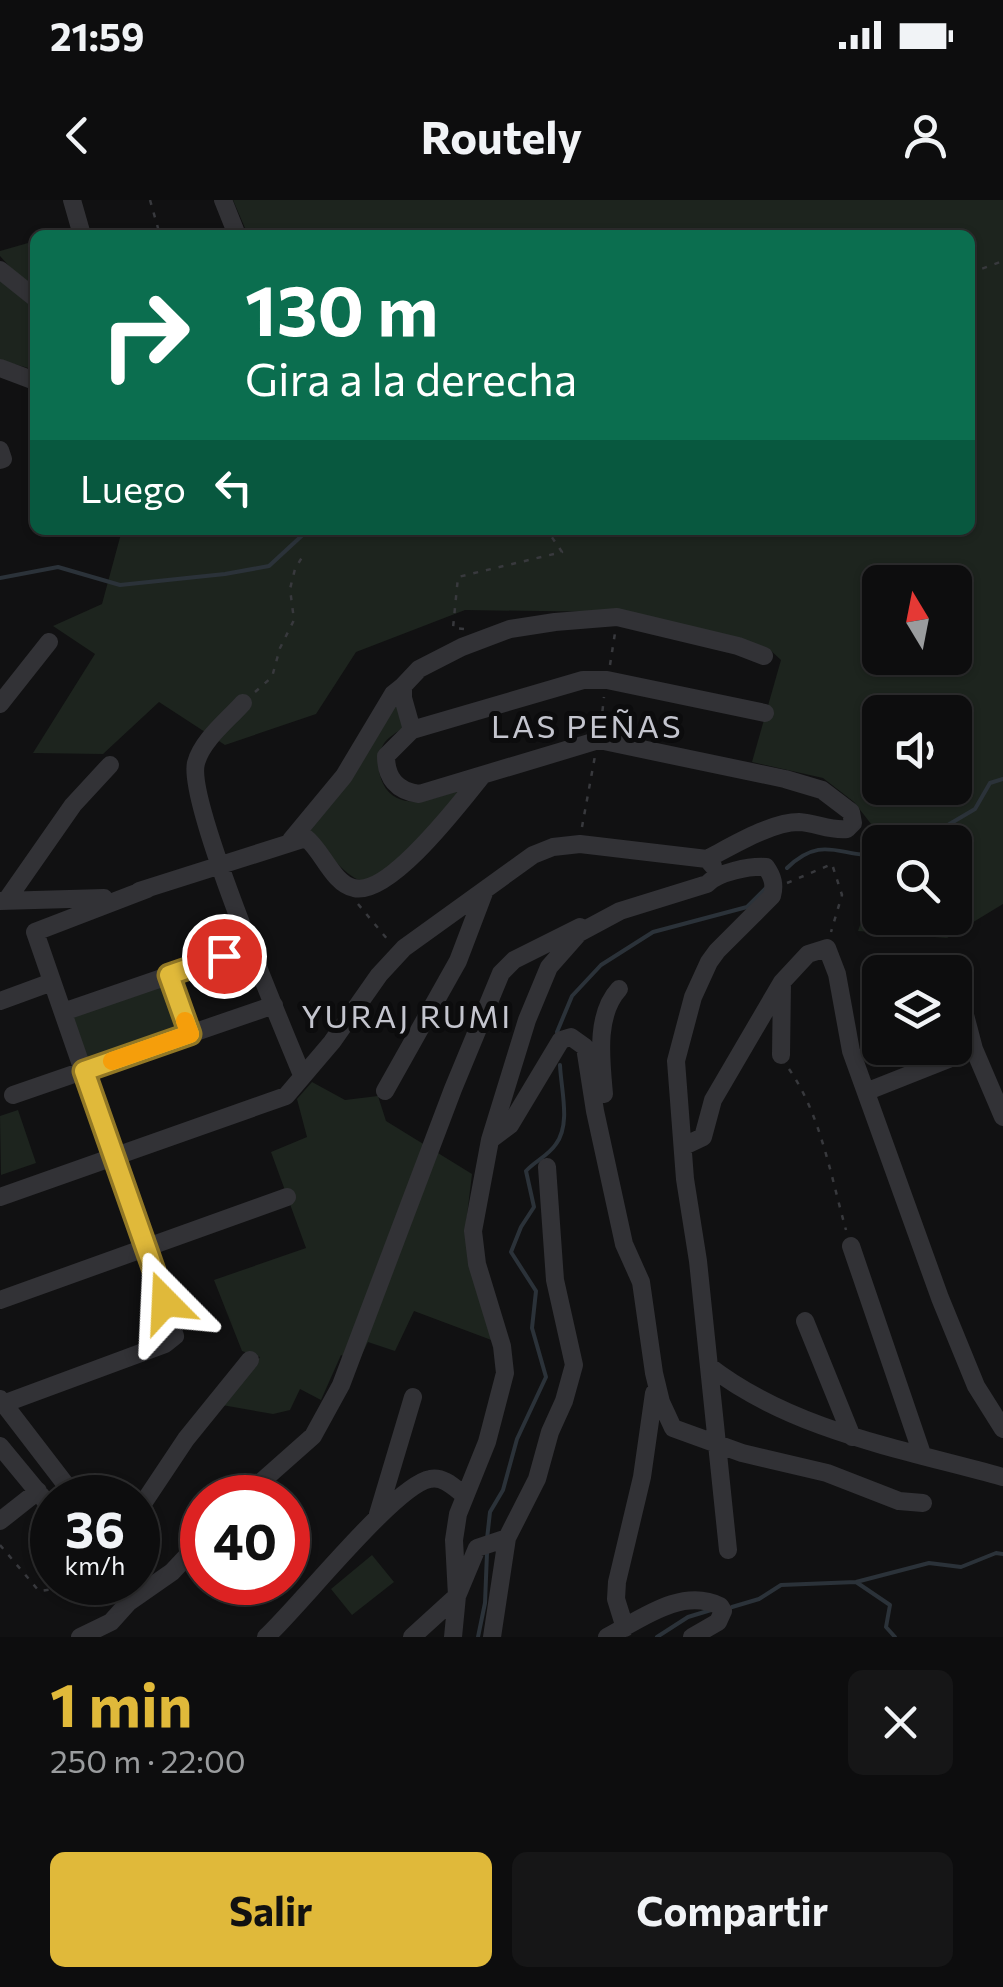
<!DOCTYPE html>
<html lang="es">
<head>
<meta charset="utf-8">
<style>
  body { margin:0; font-family:Commissioner,sans-serif; background:#161617; color:#f1f3f6; height:100vh; display:flex; flex-direction:column; font-size:38px; white-space:nowrap }
  * { box-sizing:border-box; margin:0 }
  p { font-size:32px; color:#9a9c9e }
  .icon { flex:none; width:55px; height:55px; fill:none; stroke:currentColor; stroke-width:2; stroke-linecap:round; stroke-linejoin:round }
  .map { position:relative; height:1437px; overflow:hidden }
  .sheet { display:flex; flex-direction:column; background:#0d0d0e; flex:1 }
  .sheet>* { flex:none }
  .guide { position:absolute; left:30px; top:30px; width:945px; height:305px; border-radius:15px; box-shadow:0 2px 8px #0004,0 0 0 2px #2d2d2e; background:#0b6e4f; color:#fff; overflow:hidden }
  .needle { width:65px; rotate:350deg }
  .controls { position:absolute; left:862px; top:365px; display:grid; gap:20px }
  .controls a { display:grid; place-items:center; width:110px; height:110px; border-radius:15px; background:#0d0d0e; box-shadow:0 2px 8px #0004,0 0 0 2px #2d2d2e; font-size:50px }
  .speed { position:absolute; left:30px; top:1275px; display:flex; gap:20px; font-size:50px; font-weight:700; text-align:center }
  .speed>* { display:grid; place-content:center; width:130px; height:130px; border-radius:50%; background:#0d0d0e; box-shadow:0 2px 8px #0004,0 0 0 2px #2d2d2e; line-height:1 }
  .speed small { font-size:25px; font-weight:400 }
  .speed .limit { border:15px solid #d22; background:#fff; color:#111 }
  .pin { position:absolute; display:grid; place-items:center; width:85px; height:85px; color:#fff; margin:-42px; border:5px solid #fff; border-radius:50%; box-shadow:0 2px 10px #0007 }
  .me { position:absolute; width:110px; margin:-55px; rotate:339deg; stroke-linejoin:round; filter:drop-shadow(0 0 8px #0008) }
  .turn { display:flex; align-items:center; gap:35px; height:210px; padding:0 50px; font-size:45px }
  .turn .icon { width:130px; height:130px; stroke-width:2.5 }
  .turn b { display:block; font-size:70px; line-height:85px }
  .then { display:flex; align-items:center; height:95px; padding:0 50px; background:#0003; gap:20px; font-size:38px }
  .round { display:grid; place-items:center; flex:none; width:105px; height:105px; border-radius:15px; background:#161617 }
  .headline { display:flex; align-items:center; justify-content:space-between; height:170px; padding:0 50px }
  h1 { font-size:60px; font-weight:700; line-height:75px; color:#e0b93a }
  .primary-button { display:flex; gap:20px; margin-top:auto; padding:20px 50px }
  .primary-button a { flex:1; height:115px; border-radius:15px; background:#e0b93a; color:#111; font-size:40px; font-weight:700; line-height:115px; text-align:center }
  .primary-button a+a { background:#161617; color:#f1f3f6 }
  .status { display:flex; justify-content:space-between; align-items:center; height:70px; padding:0 50px; background:#0d0d0e; direction:ltr }
  .status svg { height:28px; fill:currentColor }
  header { display:flex; justify-content:space-between; align-items:center; height:130px; padding:0 50px; background:#0d0d0e; font-size:45px; font-weight:700 }
  .map>svg:first-child { display:block }
  .green { fill:#1d241e; fill-rule:evenodd }
  .lines { fill:none; stroke-linecap:round; stroke-linejoin:round }
  .stream { stroke:#2b3239; stroke-width:4 }
  .path { stroke:#38393d; stroke-width:2.5; stroke-dasharray:5 8; stroke-linecap:butt }
  .minor { stroke:#323236; stroke-width:18 }
  .route-casing { stroke:#927826; stroke-width:25 }
  .route { stroke:#e0b93a; stroke-width:18 }
  .slow { stroke:#f59e0b; stroke-width:18 }
  .labels { text-anchor:middle; dominant-baseline:central; stroke-width:10; stroke-linejoin:round; paint-order:stroke }
  .neighbourhood-label { font-size:32px; letter-spacing:2.5px; fill:#c4c5ce; stroke:#0c0c0d }
</style>
</head>
<body>
<div class="status"><b>21:59</b><svg viewBox="0 0 49 12"><path d="M0 12V9h3v3zM5 12V6h3v6zM10 12V3h3v9zM15 12V0h3v12zM26 1h20v11H26zM47 4h2v5h-2z"/></svg></div>
<header><svg class="icon" aria-label="back" viewBox="0 0 24 24"><path d="M15 5l-7 7 7 7"/></svg>Routely<svg class="icon" aria-label="person" viewBox="0 0 24 24"><circle cx="12" cy="8" r="4"/><path d="M4 21q1-7 8-7t8 7"/></svg></header>
<div class="map">
<svg width="1003" height="1437" viewBox="0 0 1003 1437">
  <rect width="100%" height="100%" fill="#111112"/>
  <path class="green" d="M233 0H1003V704L947 738 858 731 880 667V718H955V642H885L854 602 823 578 752 562 781 460 768 448 609 412 465 410 356 452 316 514 225 545 159 502 103 554 33 553 95 454 53 426 102 404 122 330H970V35H248ZM880 382H955V458H880ZM880 512H955V588H880Z
    M35 41V88L19 77 0 56V51Z
    M0 80 35 107V170L0 160Z
    M397 500 403 528C397 532 389 537 385 542 373 558 378 589 397 598 417 608 445 594 466 588 448 611 389 684 360 680 347 678 316 641 310 630Z
    M167 783 184 831 87 865 71 817Z
    M312 882 345 900 378 896 386 921 472 974 466 1024 468 1063 494 1141 414 1111 395 1151 368 1142 358 1162 341 1155 321 1200 300 1189 290 1210 273 1214 222 1205 260 1157 242 1151 214 1080 306 1048 271 952 307 937 297 899Z
    M18 910 36 963 1 975 0 916Z
    M372 1355 394 1382 352 1415 331 1389Z"/>
  <g class="lines">
    <path class="stream" d="M0 378 58 367 120 385 225 374 269 366 308 330 389 333 418 330
      M919 642 975 609 990 583 1003 579
      M787 668C824 632 843 660 880 654
      M557 832 572 796 601 765 653 732 747 707 766 688
      M487 1339 490 1312 503 1290 517 1239 546 1177 532 1128 536 1091 511 1052 521 1027 534 1007 526 971C535 961 548 956 556 944 571 924 561 890 560 865
      M856 1382 890 1405 886 1427 895 1437
      M732 1407 759 1399 781 1385 856 1382 929 1363 961 1367 996 1353 1003 1354
      M478 1437 485 1403 487 1353
      M657 1437 688 1417 711 1410"/>
    <path class="path" d="M150 0 160 35
      M970 73 1003 61
      M464 429 453 428 458 377 562 352 547 330
      M610 465 615 433
      M255 492 272 477 280 448 294 420 290 389 295 369 304 354
      M601 524 604 497
      M582 627 595 556
      M787 683 832 664 842 695 831 732
      M358 704 388 740
      M789 869C821 915 831 977 846 1030
      M0 1345 39 1391 97 1384"/>
    <path class="minor" d="M72 0 82 35
      M223 0 237 35
      M0 70 35 98
      M0 168 35 181
      M0 250 3 259 0 260
      M243 503C228 520 202 540 196 563 186 601 282 826 302 875
      M0 504 49 442
      M412 530 403 498V486L419 469 462 447 510 429 555 422 617 417 738 446 764 456
      M291 640 344 576 393 494 403 486
      M707 659C732 646 771 622 799 622 816 623 831 631 847 629L853 623 851 612 822 590 785 579 599 540 419 594C397 591 386 578 386 556L412 530 583 480H607L765 513
      M139 691 306 638C322 650 333 684 354 688 389 697 460 603 481 577
      M0 701 104 698
      M6 701 73 605 110 565
      M169 775 190 834
      M955 777 974 849 1003 917
      M0 801 52 782
      M63 812 252 747
      M781 855 782 783
      M385 891 458 761 485 690
      M868 891 974 849
      M604 894C601 860 595 815 619 789
      M13 895 274 805
      M490 940 510 925 561 840 571 837 585 847 595 911 624 1044 641 1082 654 1173 661 1202 673 1228 742 1253 827 1273 899 1301 923 1303
      M684 946 703 937 713 900 782 782 808 754 827 748 837 774 851 851 940 1098 976 1186 1003 1229
      M0 997 286 896 332 842 379 775 404 748 533 655 553 647 580 644 707 659 713 666
      M851 1046 922 1254
      M0 1100 287 997
      M805 1121 852 1237
      M709 1166C793 1231 903 1249 1003 1277
      M0 1199 76 1298
      M0 1205 165 1144 175 1136 35 732 147 689
      M0 1246 52 1309
      M243 1298 313 1236 341 1185 453 889 501 773 514 760 580 727
      M138 1311 186 1239 250 1160
      M378 1314 413 1197
      M0 1321 38 1291
      M113 1382 129 1402
      M625 1428 616 1399 617 1382 642 1277 654 1193
      M80 1437 111 1422 129 1402 172 1372 202 1340
      M266 1437C299 1407 395 1285 430 1279 443 1276 454 1287 464 1295
      M412 1437 457 1396 477 1348 507 1338
      M453 1437 457 1396 454 1340 458 1314 487 1242 505 1173 502 1146 477 1064 473 1031 490 940 527 820 549 767 579 733 620 711 707 684C718 672 750 666 766 667 773 677 775 685 772 696L717 751 709 762 693 797 676 861 685 979 698 1061 728 1350
      M492 1437 507 1338 537 1279 550 1232 564 1201 574 1165 555 1080 547 967
      M607 1437C641 1419 682 1387 720 1406L723 1411 718 1422 692 1437"/>
  </g>
  <g class="lines">
    <defs>
      <path id="route" d="M165 1102 84 871 190 834 169 775 224 756"/>
    </defs>
    <use href="#route" class="route-casing"/>
    <use href="#route" class="route"/>
    <path class="slow" d="M112 861 190 834 185 821"/>
  </g>
  <g class="labels">
    <g class="neighbourhood-label">
      <text x="587" y="525">LAS PEÑAS</text>
      <text x="407" y="815">YURAJ RUMI</text>
    </g>
  </g>
</svg>
<div class="controls">
<a><svg class="needle" viewBox="-14 -14 28 28"><path d="M0-13l5 13h-10z" fill="#e53935"/><path d="M0 13l5-13h-10z" fill="#9a9c9e"/></svg></a>
<a><svg class="icon" aria-label="sound" viewBox="0 0 24 24"><path d="M4 9h4l5-4v14l-5-4H4zM17 9q2 3 0 6"/></svg></a>
<a><svg class="icon" aria-label="search" viewBox="0 0 24 24"><circle cx="10" cy="10" r="6"/><path d="M15 15l6 6"/></svg></a>
<a><svg class="icon" aria-label="layers" viewBox="0 0 24 24"><path d="M12 4l9 5-9 5-9-5zM3 14l9 5 9-5"/></svg></a>
</div>
<div class="speed"><div>36<small>km/h</small></div><div class="limit">40</div></div>
<div class="pin" style="left:224px;top:756px;background:#d93025"><svg class="icon" aria-label="arrive" viewBox="0 0 24 24"><path d="M6 21V4h12l-3 4 3 4H6"/></svg></div>
<svg class="me" style="left:165px;top:1102px" viewBox="-20 -20 40 40"><path d="M0-17L14 15 0 8-14 15z" fill="#e0b93a" stroke="#fff" stroke-width="4"/></svg>
<div class="guide">
<div class="turn"><svg class="icon" aria-label="right" viewBox="0 0 24 24"><path d="M7 20v-9h11M14 6l5 5-5 5"/></svg><div><b>130 m</b>Gira a la derecha</div></div>
<div class="then">Luego<svg class="icon" aria-label="left" viewBox="0 0 24 24"><path d="M17 20v-9H6M10 6l-5 5 5 5"/></svg></div>
</div>
</div>
<section class="sheet">
<div class="headline"><div><h1>1 min</h1><p>250 m · 22:00</p></div><a class="round"><svg class="icon" aria-label="close" viewBox="0 0 24 24"><path d="M6 6l12 12M18 6L6 18"/></svg></a></div>
<div class="primary-button"><a>Salir</a><a>Compartir</a></div>
</section>
</body>
</html>
